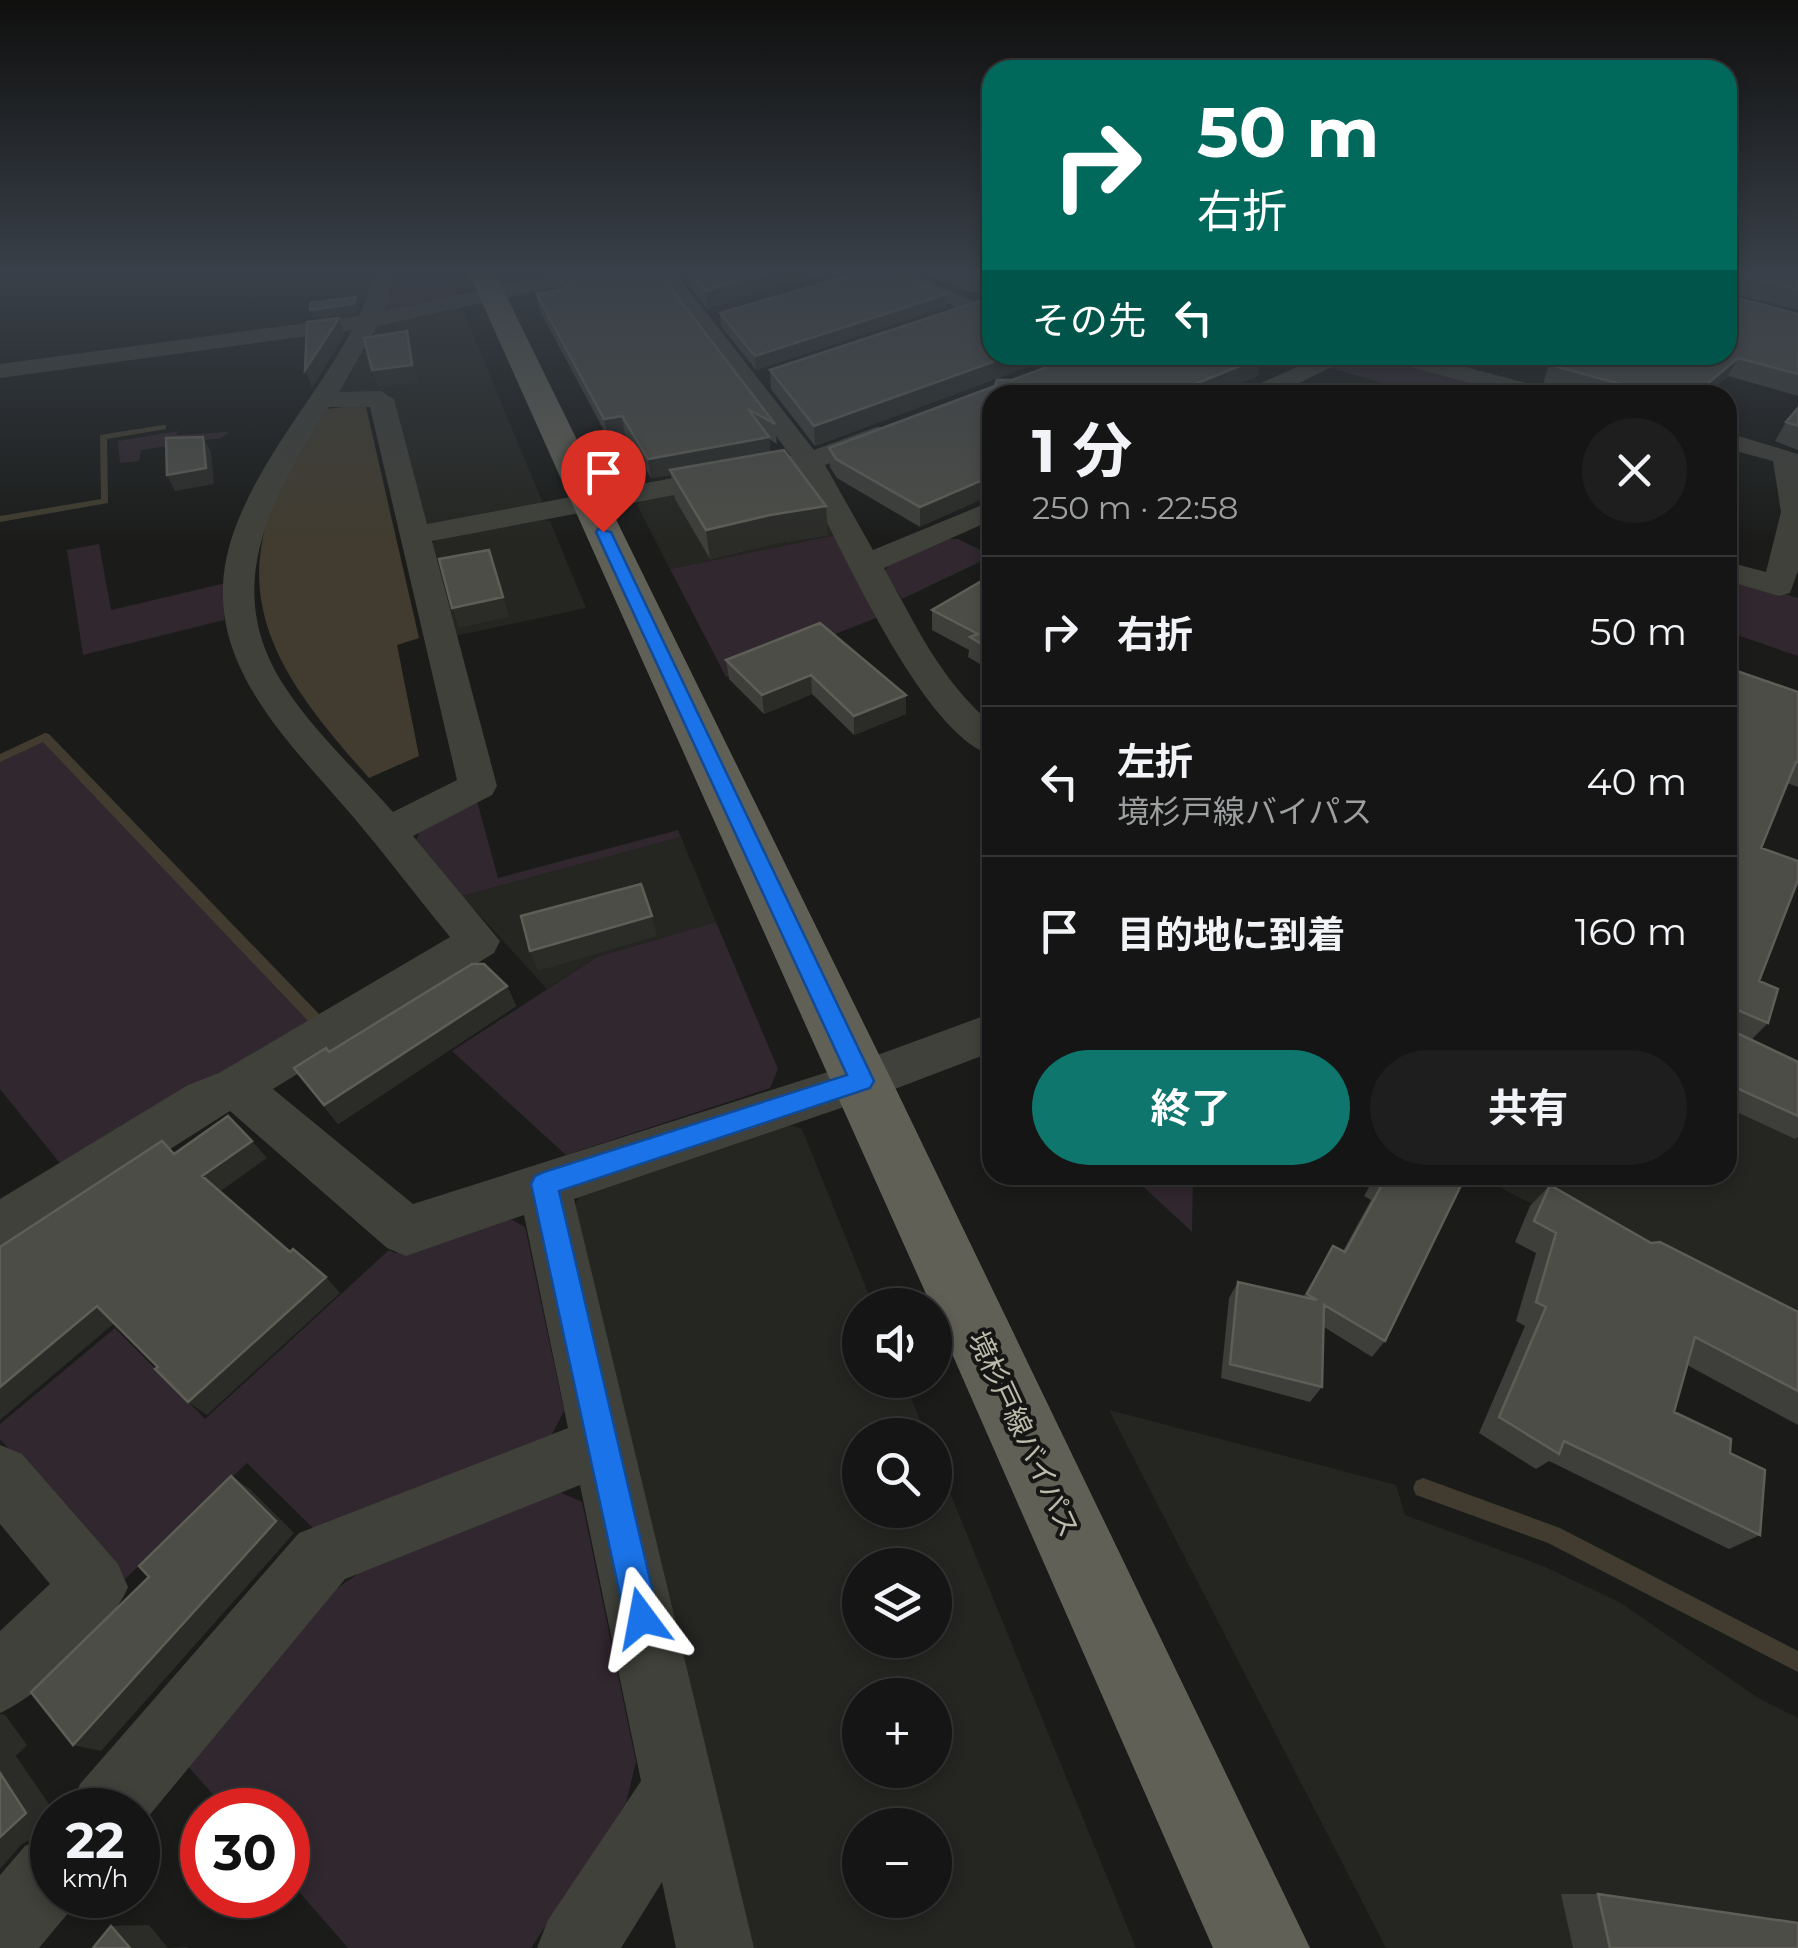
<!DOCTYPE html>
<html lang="ja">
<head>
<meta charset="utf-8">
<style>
  body { margin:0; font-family:Montserrat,"Noto Sans JP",sans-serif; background:#1d1e1d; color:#f1f3f6; height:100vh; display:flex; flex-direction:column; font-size:38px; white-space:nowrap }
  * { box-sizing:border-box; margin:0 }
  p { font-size:32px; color:#9d9fa0 }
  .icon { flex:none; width:55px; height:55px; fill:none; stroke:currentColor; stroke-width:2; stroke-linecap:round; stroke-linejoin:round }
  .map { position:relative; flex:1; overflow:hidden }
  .details { position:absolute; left:982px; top:385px; width:755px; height:800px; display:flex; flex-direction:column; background:#141514; border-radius:30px; box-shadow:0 5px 15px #0003,0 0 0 2px #333434 }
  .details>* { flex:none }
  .hud { position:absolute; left:982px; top:60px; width:755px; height:305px; border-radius:30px; box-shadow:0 5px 15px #0003,0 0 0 2px #333434; background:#00695c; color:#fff; overflow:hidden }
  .fabs { position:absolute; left:842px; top:1288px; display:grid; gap:20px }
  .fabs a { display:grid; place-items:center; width:110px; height:110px; border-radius:50%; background:#141514; box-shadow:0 5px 15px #0003,0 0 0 2px #333434; font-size:50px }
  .speed { position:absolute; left:30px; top:1788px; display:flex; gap:20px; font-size:50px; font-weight:700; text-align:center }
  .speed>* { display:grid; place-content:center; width:130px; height:130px; border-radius:50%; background:#141514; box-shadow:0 5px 15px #0003,0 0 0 2px #333434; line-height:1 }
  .speed small { font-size:25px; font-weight:400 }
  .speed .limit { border:15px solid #d22; background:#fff; color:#111 }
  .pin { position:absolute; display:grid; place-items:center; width:85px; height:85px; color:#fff; margin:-102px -42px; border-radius:50% 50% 50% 0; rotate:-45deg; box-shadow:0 0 10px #0007 }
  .pin .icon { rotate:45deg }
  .me { position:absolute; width:110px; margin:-55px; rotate:347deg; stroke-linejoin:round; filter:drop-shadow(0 0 8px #0008) }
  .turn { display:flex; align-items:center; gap:35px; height:210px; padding:0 50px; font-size:45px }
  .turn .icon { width:130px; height:130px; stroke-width:2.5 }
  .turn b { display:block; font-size:70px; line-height:85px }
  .then { display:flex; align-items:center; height:95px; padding:0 50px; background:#0003; gap:20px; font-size:38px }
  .round { display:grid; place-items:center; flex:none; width:105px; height:105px; border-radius:52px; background:#1d1e1d }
  .summary { display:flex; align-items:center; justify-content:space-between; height:170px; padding:0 50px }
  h1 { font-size:60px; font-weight:700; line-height:75px }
  .button { display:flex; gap:20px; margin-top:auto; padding:20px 50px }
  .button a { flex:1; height:115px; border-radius:60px; background:#0f766e; color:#fff; font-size:40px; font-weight:700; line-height:115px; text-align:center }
  .button a+a { background:#1d1e1d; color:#f1f3f6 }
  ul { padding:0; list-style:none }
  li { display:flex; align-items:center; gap:30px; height:150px; padding:0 50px; border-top:2px solid #333434 }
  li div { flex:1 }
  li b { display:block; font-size:38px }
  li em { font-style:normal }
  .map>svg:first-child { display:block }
  .built { fill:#252622; fill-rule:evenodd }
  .green { fill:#31272e }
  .water { fill:#413c2f }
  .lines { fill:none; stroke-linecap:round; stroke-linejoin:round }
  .stream { fill:#413c2f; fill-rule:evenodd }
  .minor { fill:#40413a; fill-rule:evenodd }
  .major { fill:#606056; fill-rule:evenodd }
  .wall { fill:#3e3f3b }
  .shaded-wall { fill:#2b2c28 }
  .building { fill:#4c4d47; stroke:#5e5e57; stroke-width:2.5 }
  .route { fill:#1a73e8; stroke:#114b97; stroke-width:2.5 }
  .labels { text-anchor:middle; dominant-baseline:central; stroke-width:8; stroke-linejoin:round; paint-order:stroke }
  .street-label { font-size:28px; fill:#bcbbac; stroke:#161714 }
</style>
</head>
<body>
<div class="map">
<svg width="1798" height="1948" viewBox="0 0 1798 1948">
  <rect width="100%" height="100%" fill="#1b1c1a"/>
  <path class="built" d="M454 307 462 308 542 501 535 507 435 525 424 523 390 394 335 392 377 325Z
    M793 471 804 473 836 535 670 569 637 505 643 499Z
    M539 519 550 521 586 608 455 636 431 544 439 538Z
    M681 837 716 922 597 957 547 989 462 896Z
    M1728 1053 1798 1082V1338L1475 1175H1728Z
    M783 1123 802 1129 873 1305H860V1380H904L926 1435H860V1510H935V1456L1136 1948H750L570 1212 583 1191ZM860 1565H935V1640H860ZM860 1695H935V1770H860ZM860 1825H935V1900H860Z
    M1109 1410 1396 1485 1405 1515 1543 1566 1621 1603 1758 1698 1798 1718V1948H1386Z"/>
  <path class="green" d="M446 269 457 296 391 312 383 311 395 275Z
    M1361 355H1379L1522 395H1423L1330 368Z
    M178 431 176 435 229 432 221 438 141 450 139 461 120 463 118 441Z
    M836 535 881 616 726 677 670 569Z
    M943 539H958L992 556 902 599 885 571 890 562Z
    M99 544 111 610 226 583 224 620 83 655 67 550Z
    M1728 578 1798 598V656L1728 632Z
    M43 740 313 1022 67 1172 0 1089V760Z
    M477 801 498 878 678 830 681 837 462 896 416 840 422 827Z
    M716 922 778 1069 770 1088 566 1155 452 1051 597 957Z
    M1131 1175H1193L1192 1232Z
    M504 1216 525 1227 564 1411 549 1440 316 1531 247 1463 125 1579 0 1439V1424L115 1328 205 1419 389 1250 395 1253Z
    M557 1491 582 1502 636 1762 626 1803 531 1948H348L288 1879V1810H227L185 1763 326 1596 359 1573Z"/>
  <path class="water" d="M360 405 366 407 419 638 397 645 419 756 369 778C302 701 233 623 269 515 281 480 308 442 327 409Z"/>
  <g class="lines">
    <path class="stream" d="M163 425H166V429L107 439 108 503 0 522V516L101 499 100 435Z
      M45 733 49 734 320 1015 322 1019 320 1023H310L43 742 0 762V754Z
      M1423 1478 1560 1528 1798 1651V1672L1548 1543 1416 1495 1413 1488 1416 1481Z"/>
    <path class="minor" d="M377 269H397L384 311 579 269H617L607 275 377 326 339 392 381 391 394 399 427 524 791 456 651 269H672L814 450 876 427H894L898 433 894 439 825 465 873 550 992 501V520L884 568C917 627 940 680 992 724V755C922 736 836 536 801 471L432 541 497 786 492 795 413 836 500 941 494 953 273 1089 413 1204 853 1064 992 1013V1052L879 1095 574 1199 754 1948H676L662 1882 621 1948H537L548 1920 641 1781 580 1485 345 1579 138 1829V1810H69L80 1784 299 1533 568 1428 524 1215 406 1256 387 1248 230 1111 19 1245 0 1253V1199L188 1085 219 1073 450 937C418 898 387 857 355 819 280 731 187 649 237 523 266 450 316 397 352 330L0 378V364L359 316ZM329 407H370L457 780 393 812C358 772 317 735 287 690 218 589 271 498 329 407Z
      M875 269H903L988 308 977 315 969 313Z
      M1324 355H1356L1275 395H1241L1245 390Z
      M1381 355H1421L1552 390 1556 395H1514L1385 360Z
      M1728 433 1798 454V571L1790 593 1779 596 1728 581V562L1766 572 1781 512 1773 461 1728 449Z
      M0 1445 22 1454 118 1564 128 1587C111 1628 41 1695 0 1713V1631L50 1584 0 1524Z
      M52 1835V1895H81L79 1900 39 1948H0V1875L25 1846Z"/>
    <path class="major" d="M467 269H493L892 1081 1310 1948H1213L935 1315V1305H931Z"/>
  </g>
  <path class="wall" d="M677 269H854L799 279 707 309Z
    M914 269H992V293L968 292Z
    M1728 269H1798V310L1734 294V297L1798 314V396L1728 376 1706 395H1583L1543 384 1548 367 1509 355H1728Z
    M552 273 775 424 777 444 769 439 770 452 828 535 772 544 710 559 675 499 671 475 651 478 625 435 608 438 540 311 536 293 556 291Z
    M946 307 756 370 721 326 720 313Z
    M992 355H1060L815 446 771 389 770 370Z
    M1258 376 992 395 920 527 837 478 830 467 829 448 1012 380Z
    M1798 408V450L1775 441 1786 422Z
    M992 575V671L968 657 969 650 932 630V610Z
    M820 623 906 714 854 735 812 694 764 714 729 679 726 660Z
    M1728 668 1798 692V787L1787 783 1761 848 1759 981 1768 1023 1751 1040 1798 1062V1137L1795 1139 1728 1108V1046L1737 1036 1728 1032Z
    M507 986 516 1006 338 1124 294 1068 329 1052Z
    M1376 1175H1466L1385 1341 1372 1357 1324 1327 1322 1387 1310 1402 1221 1378 1229 1298 1238 1282 1303 1297 1333 1246 1343 1251 1371 1200 1364 1196Z
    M1550 1185 1651 1243 1798 1312V1425L1687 1365 1674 1412 1730 1453 1760 1535 1729 1549 1549 1461 1536 1469 1479 1433 1525 1326 1516 1321 1536 1253 1515 1242 1530 1206Z
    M1561 1894H1598L1798 1948H1573Z"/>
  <path class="shaded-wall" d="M536 269H562L537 274Z
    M777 269H854L799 279 707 309 705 291Z
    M947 294 946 307 756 370 755 356Z
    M356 297 359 306 356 313 313 318 310 310Z
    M339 318 345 335 312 388 305 370Z
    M407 331 412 348 418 383 378 387 372 370Z
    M1012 355H1060L815 446 814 426Z
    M1262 357 1258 376 1211 395H1168Z
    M1738 358 1728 376 1706 395H1694Z
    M622 416 625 435 608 438 604 419Z
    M203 437 211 452 214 484 175 491 167 475Z
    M769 437 771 456 670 470 671 475 651 478 648 459Z
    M992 476V495L920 527V507Z
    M826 506 828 535 772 544 710 559 706 530 770 515Z
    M495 569 509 617 459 628 452 608Z
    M811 675 812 694 764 714 762 695Z
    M906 695V714L854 735V716Z
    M652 916 657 936 538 971 530 951Z
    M507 986 516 1006 338 1124 324 1105Z
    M252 1141 267 1158 218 1193 202 1176Z
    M326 1277 340 1293 207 1415 188 1402Z
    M97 1306 117 1321 0 1420V1387Z
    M231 1476 250 1489 294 1533 101 1751 73 1745Z
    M0 1714 5 1715 27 1745 16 1756 53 1810 52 1820 35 1838 22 1844 0 1869Z
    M149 1925 168 1948 187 1947 188 1948H130L111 1926Z"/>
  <path class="building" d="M572 269H656L775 424 748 409 769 437 648 459 622 416 604 419 536 293 570 289 552 273Z
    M688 269H777L705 291Z
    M871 269H886L947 294 755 356 720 313Z
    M955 269H992V276L969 275Z
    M1728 269H1798V290L1738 275 1733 279 1734 297 1798 314V374L1738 358 1694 395H1660L1551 365 1559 360 1552 358 1557 355H1728Z
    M356 297 353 304 310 310V303Z
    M992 297V355H1012L814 426 770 370Z
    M339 318 328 335 305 370 307 322Z
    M407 331 412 365 372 370 364 338Z
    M1079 355H1256L1262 357 1168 395H992V476L920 507 836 459 829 448 995 386 997 380H1012Z
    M1798 408V426L1786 422Z
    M203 437 206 468 167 475 166 438Z
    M784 450 826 506 770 515 706 530 670 470Z
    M489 550 503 597 452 608 439 559Z
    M992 575V650L970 637 978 634 932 610Z
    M820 623 906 695 854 716 811 675 762 695 726 660Z
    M1728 668 1798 692V762H1796L1761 848 1798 861V880L1759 981 1778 989 1768 1023 1728 1006Z
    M641 884 652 916 530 951 521 916Z
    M472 964H484L507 986 324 1105 294 1068 326 1048 329 1052Z
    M1739 1034 1798 1062V1116L1728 1084V1071Z
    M228 1116 252 1141 202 1176 290 1252 293 1249 326 1277 188 1402 155 1369 158 1367 97 1306 0 1387V1247L162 1141 174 1154Z
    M1377 1175H1466L1385 1341 1324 1305 1322 1387 1230 1364 1238 1282 1317 1300 1307 1294 1333 1246 1345 1252 1383 1183 1375 1178Z
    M1550 1185 1651 1243 1660 1242 1798 1312V1391L1695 1337 1674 1412 1731 1439 1730 1453 1765 1470 1760 1535 1564 1441 1559 1454 1499 1417 1546 1307 1536 1302 1556 1233 1534 1221Z
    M231 1476 276 1521 73 1745 31 1692 149 1577 139 1566Z
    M0 1773 26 1813 0 1837Z
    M1598 1894 1798 1923V1948H1610Z
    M111 1926 130 1948H93Z"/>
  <linearGradient id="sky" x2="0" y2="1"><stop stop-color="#0f0f0e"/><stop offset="0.5" stop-color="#394049"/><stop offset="1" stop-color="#394049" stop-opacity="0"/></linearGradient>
  <rect width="1798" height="542" fill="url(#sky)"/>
  <path class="route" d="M598 529 611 532 874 1081 870 1088 559 1191 659 1618 654 1630 642 1635 630 1630 625 1618 531 1184 535 1176 544 1172 847 1075 596 532Z"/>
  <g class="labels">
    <g class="street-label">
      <text transform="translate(1024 1434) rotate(65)">境杉戸線バイパス</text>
    </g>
  </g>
</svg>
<div class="fabs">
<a><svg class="icon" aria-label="sound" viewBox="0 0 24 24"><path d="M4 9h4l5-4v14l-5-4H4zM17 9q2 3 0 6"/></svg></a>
<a><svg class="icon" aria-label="search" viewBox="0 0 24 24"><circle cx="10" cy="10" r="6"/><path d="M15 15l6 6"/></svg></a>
<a><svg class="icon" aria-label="layers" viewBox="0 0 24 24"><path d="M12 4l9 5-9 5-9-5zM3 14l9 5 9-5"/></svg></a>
<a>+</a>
<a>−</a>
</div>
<div class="speed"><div>22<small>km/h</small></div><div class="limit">30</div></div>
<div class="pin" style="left:603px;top:532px;background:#d93025"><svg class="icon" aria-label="arrive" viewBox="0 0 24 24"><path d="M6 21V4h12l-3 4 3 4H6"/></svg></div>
<svg class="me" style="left:642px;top:1618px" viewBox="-20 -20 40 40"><path d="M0-17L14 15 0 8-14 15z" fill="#1a73e8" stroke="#fff" stroke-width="4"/></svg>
<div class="hud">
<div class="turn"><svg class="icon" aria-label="right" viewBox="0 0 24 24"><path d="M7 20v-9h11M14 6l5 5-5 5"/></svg><div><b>50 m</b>右折</div></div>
<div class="then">その先<svg class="icon" aria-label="left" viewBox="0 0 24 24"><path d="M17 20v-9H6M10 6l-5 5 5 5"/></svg></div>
</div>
<section class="details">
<div class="summary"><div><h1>1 分</h1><p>250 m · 22:58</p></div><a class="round"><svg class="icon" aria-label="close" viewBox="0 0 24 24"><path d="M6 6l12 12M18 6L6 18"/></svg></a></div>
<ul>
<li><svg class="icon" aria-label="right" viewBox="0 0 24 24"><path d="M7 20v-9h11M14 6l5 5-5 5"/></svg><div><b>右折</b></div><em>50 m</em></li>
<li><svg class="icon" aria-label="left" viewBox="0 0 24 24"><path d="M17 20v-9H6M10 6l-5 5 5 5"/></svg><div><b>左折</b><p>境杉戸線バイパス</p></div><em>40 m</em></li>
<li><svg class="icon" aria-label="arrive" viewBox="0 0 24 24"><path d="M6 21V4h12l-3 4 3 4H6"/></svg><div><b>目的地に到着</b></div><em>160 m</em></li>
</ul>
<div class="button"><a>終了</a><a>共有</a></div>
</section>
</div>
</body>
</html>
